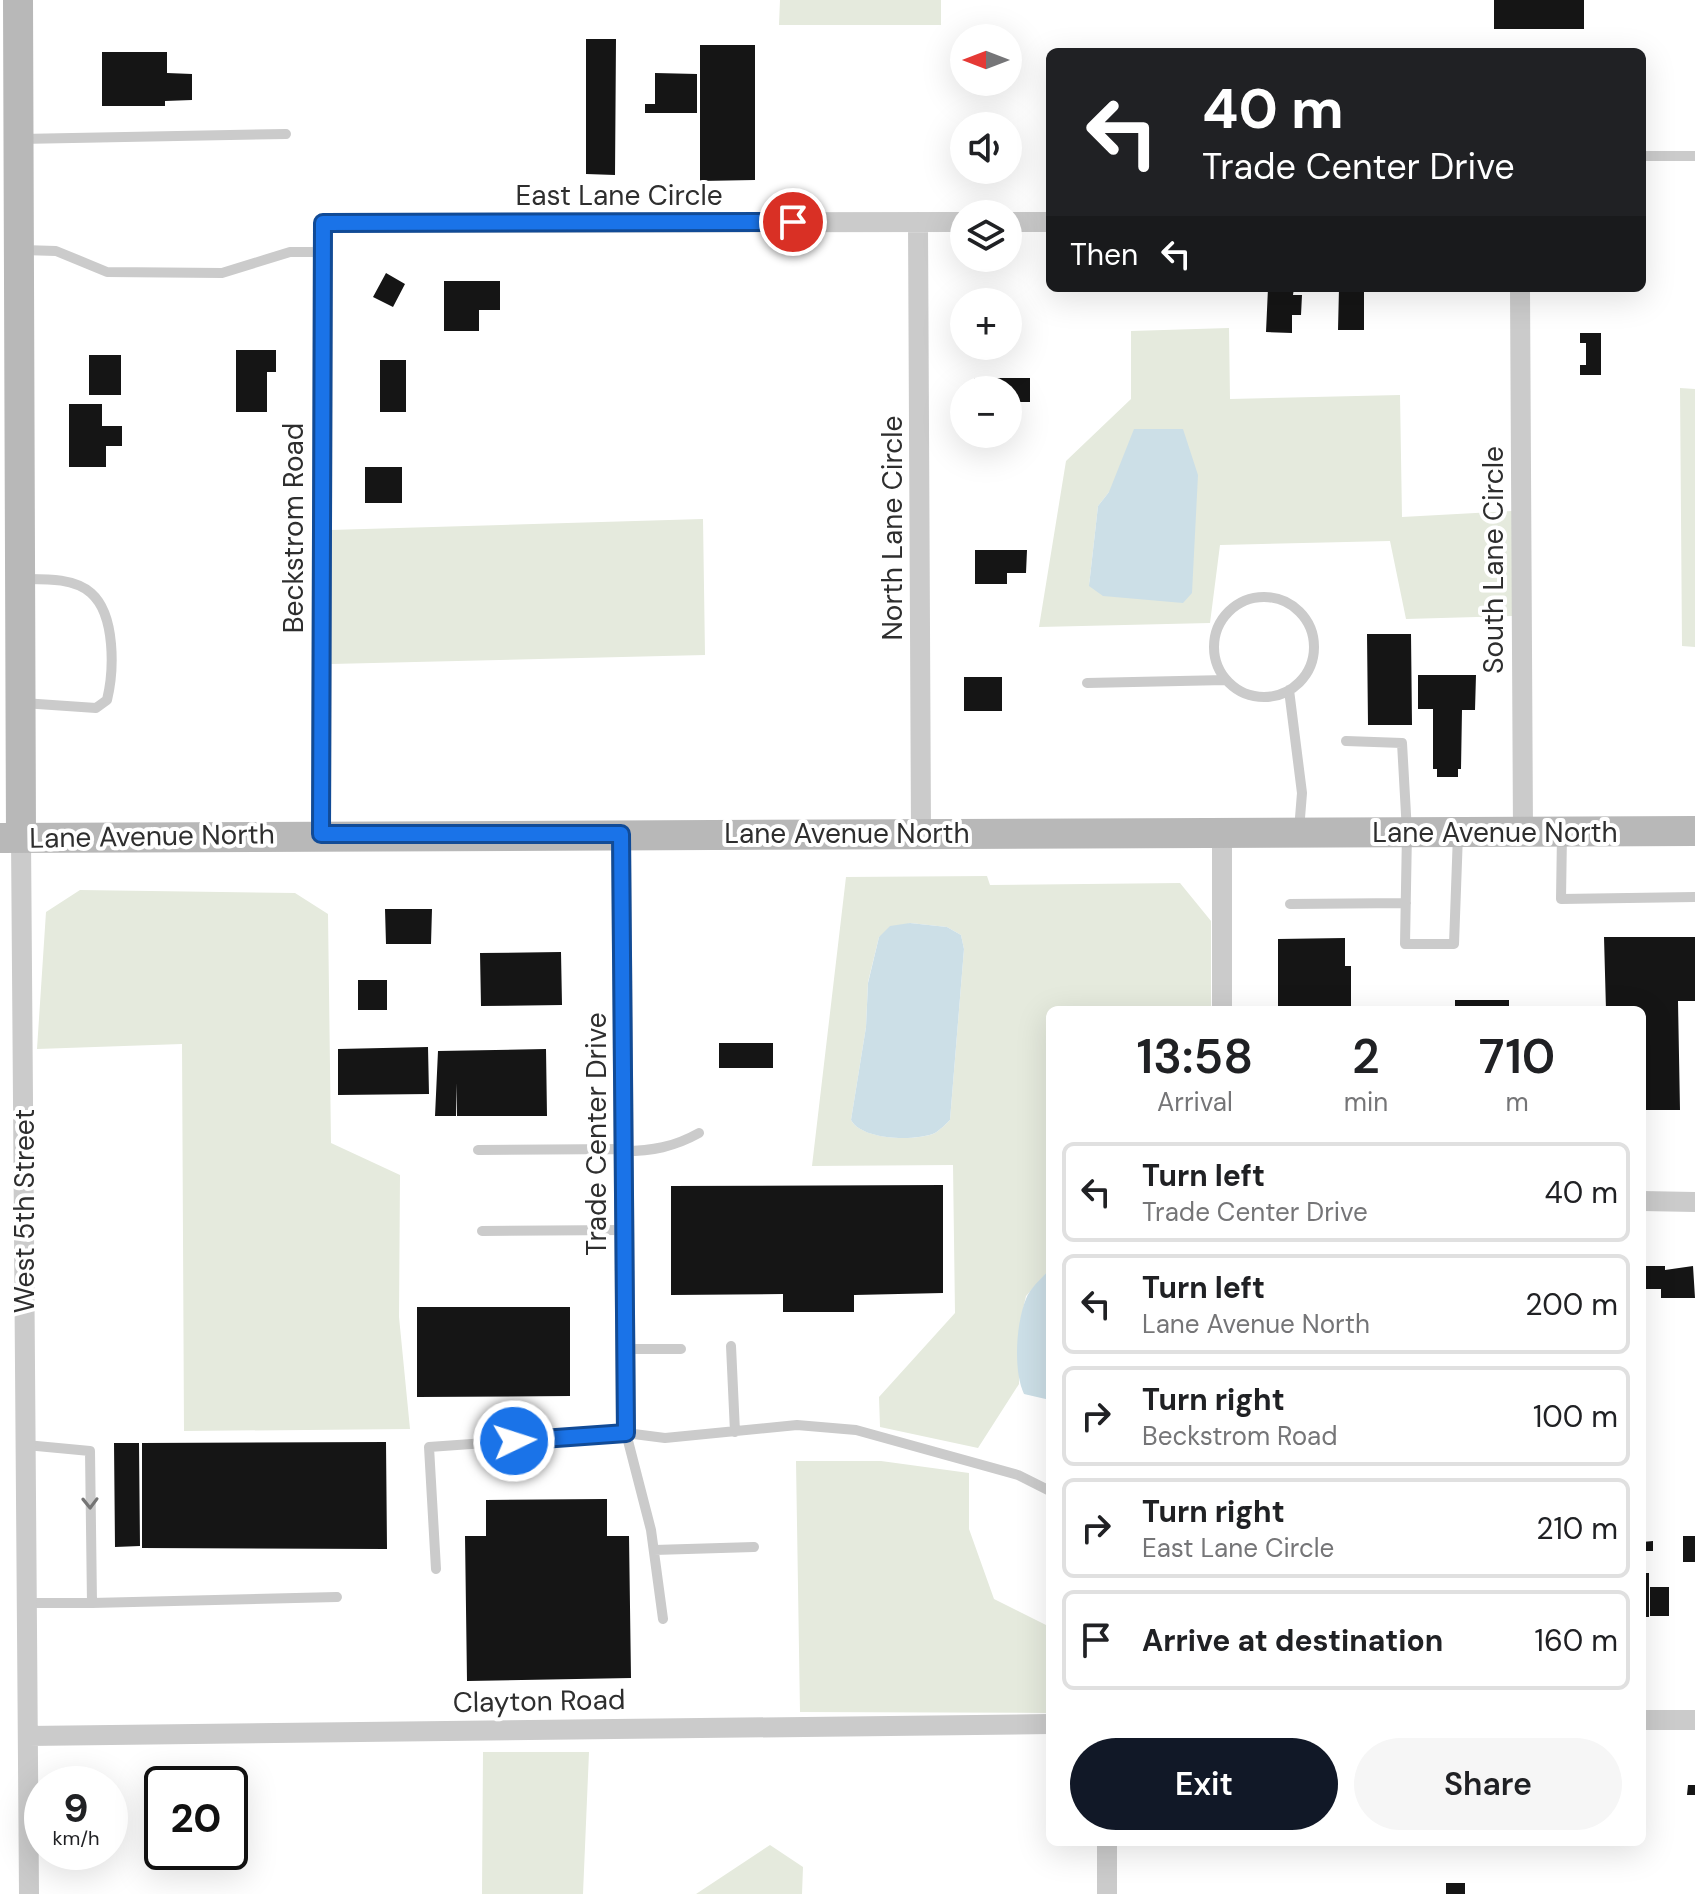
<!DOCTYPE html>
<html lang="en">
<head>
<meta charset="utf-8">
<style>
  body { margin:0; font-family:"DM Sans",sans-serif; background:#f6f6f6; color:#202124; height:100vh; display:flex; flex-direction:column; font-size:30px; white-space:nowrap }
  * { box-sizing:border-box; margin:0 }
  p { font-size:26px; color:#757577 }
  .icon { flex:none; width:44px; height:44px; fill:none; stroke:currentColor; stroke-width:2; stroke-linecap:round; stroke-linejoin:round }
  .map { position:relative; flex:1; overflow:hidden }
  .side { position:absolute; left:1046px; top:1006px; width:600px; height:840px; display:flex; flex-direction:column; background:#fff; border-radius:12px; box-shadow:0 8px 32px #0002 }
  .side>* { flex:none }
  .hud { position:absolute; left:1046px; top:48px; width:600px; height:244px; border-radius:12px; box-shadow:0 8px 32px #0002; background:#202124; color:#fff; overflow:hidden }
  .needle { width:52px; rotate:270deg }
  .fabs { position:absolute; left:950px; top:24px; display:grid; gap:16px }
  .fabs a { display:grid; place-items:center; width:72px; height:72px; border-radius:50%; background:#fff; box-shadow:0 8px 32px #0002; font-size:40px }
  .speed { position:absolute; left:24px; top:1766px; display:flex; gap:16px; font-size:40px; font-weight:700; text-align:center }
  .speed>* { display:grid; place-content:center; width:104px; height:104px; border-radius:50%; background:#fff; box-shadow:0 8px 32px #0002; line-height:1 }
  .speed small { font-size:20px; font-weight:400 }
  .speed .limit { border:4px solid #111; border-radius:12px; background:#fff; color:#111 }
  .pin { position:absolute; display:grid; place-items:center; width:68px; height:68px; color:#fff; margin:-34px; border:4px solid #fff; border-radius:50%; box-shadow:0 2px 8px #0007 }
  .me { position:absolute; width:88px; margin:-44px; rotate:86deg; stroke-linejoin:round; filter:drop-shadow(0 0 6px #0008) }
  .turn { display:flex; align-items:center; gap:28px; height:168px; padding:0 24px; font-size:36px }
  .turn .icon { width:104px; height:104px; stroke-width:2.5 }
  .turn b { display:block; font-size:56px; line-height:68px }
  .then { display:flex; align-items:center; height:76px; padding:0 24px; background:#0003; gap:16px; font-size:30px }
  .eta { display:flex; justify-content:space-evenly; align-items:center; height:136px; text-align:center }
  .eta b { font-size:48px; font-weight:600; line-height:56px }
  .action { display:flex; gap:16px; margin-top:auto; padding:16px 24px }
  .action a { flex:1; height:92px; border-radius:48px; background:#111827; color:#fff; font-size:32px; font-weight:600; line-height:92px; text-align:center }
  .action a+a { background:#f6f6f6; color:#202124 }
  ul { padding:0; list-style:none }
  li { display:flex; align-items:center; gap:24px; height:100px; margin:0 16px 12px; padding:0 8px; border:4px solid #e0e0e0; border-radius:12px }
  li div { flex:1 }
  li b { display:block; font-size:30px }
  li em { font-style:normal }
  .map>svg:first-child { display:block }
  .green { fill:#e5eadd; fill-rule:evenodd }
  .water { fill:#ccdfe7 }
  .building { fill:#151515 }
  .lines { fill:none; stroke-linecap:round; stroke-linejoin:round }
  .lane { stroke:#cbcbcb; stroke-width:10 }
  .street { stroke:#cbcbcb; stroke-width:20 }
  .secondary { stroke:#b8b8b8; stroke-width:30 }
  .oneway { stroke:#757575 }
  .route-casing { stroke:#114b97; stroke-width:20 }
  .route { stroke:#1a73e8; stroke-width:14 }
  .labels { text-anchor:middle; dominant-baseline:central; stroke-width:8; stroke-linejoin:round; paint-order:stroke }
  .street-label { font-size:28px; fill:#2e2e2e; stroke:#fff }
</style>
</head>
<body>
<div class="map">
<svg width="1695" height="1894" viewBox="0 0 1695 1894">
  <rect width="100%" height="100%" fill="#fff"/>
  <path class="green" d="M780 0H941V25H779Z
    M1229 328 1230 399 1400 395 1402 517 1512 511V616L1406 619 1390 541 1220 545 1210 623 1039 627 1066 461 1131 399V331ZM1109 492 1089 586 1098 506Z
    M1680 388 1695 389V647L1682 646Z
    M703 519 705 655 331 664 330 530Z
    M987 876 990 885 1180 883 1211 921V1010H1050V1269L1026 1296 1020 1323 1019 1384 978 1448 880 1427 879 1397 955 1313 953 1165 812 1166 846 877ZM910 923 947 927 961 935 964 949 950 1120C946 1124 940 1130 935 1133 915 1142 862 1140 851 1120L866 1027 868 982 879 937Z
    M80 890 295 893 328 914 331 1143 400 1175 399 1317 410 1429 184 1431 182 1044 37 1049 46 912Z
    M796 1461H881L969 1473V1529L994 1599 1050 1627V1713L800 1712Z
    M483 1752H589L583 1894H482Z
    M770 1845 803 1867 802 1894H696Z"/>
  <path class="water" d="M1134 429H1183L1198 475 1192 593 1183 603 1103 596 1089 586 1098 506 1109 492Z
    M910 923 947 927 961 935 964 949 950 1120C946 1124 940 1130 935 1133 914 1142 862 1140 851 1120L866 1027 868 983 879 937 890 926Z
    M1050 1269V1400L1024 1394C1013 1371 1016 1323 1026 1299 1030 1288 1042 1278 1050 1269Z"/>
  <path class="building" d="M1494 0H1584V29H1494Z
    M586 39H616L615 175 586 174Z
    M700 45H755V180L700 181Z
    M102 52H167V73L192 74V100L165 101V106H102Z
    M655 73 697 74V113H645V104H655Z
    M386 273 405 284 393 307 373 297Z
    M444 281H500V310H479V331H444Z
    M1268 288H1294L1293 295H1302L1301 315H1292V333L1266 332Z
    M1339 288 1364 291V330H1338Z
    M1580 333H1601V375H1580V365H1586V343H1580Z
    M236 350H276V372H267V412H236Z
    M89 355H121V395H89Z
    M380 360H406V412H380Z
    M974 378H1030V402H1008V390H974Z
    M69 404H102V426H122V446H106V467H69Z
    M365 467H402V503H365Z
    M975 550H1027L1026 573H1007V584H975Z
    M1367 634H1411L1412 725H1368Z
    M1418 675H1476L1475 710H1462L1461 769H1458V777H1437V769H1433V709H1418Z
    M964 677H1002V711H964Z
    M385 909H432L431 944H386Z
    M1604 937H1695V1001H1678L1680 1110H1642V1010H1606Z
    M1345 938V966H1351V1010H1278V939Z
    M561 952 562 1005 481 1006 480 953Z
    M358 980H387V1010H358Z
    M1455 1000H1509V1010H1455Z
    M719 1043H773V1068H719Z
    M428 1047 429 1094 338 1095V1049Z
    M546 1049 547 1116H457V1083L456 1116H435L438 1051Z
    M943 1185V1293L854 1295V1312H783V1294L671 1295V1186Z
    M1642 1266H1665V1270L1693 1266 1695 1298H1661V1289H1642Z
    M417 1307H570V1396L417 1397Z
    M386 1442 387 1549 142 1548V1443Z
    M114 1443H139L140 1546 115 1547Z
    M607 1499V1536H629L631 1678 467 1681 465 1536H486V1500Z
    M1683 1536H1695V1562H1683Z
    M1653 1541V1551H1642V1542Z
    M1642 1573H1649V1617H1642Z
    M1650 1587H1669V1616H1650Z
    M1688 1785H1695V1795H1687Z
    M1446 1883H1465V1894H1446Z"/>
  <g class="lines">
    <path class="lane" d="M20 139 286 134
      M1642 156H1695
      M23 250 56 251 107 272 222 273 290 252H322
      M1214 647a50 50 0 1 1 100 0a50 50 0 1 1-100 0Z
      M1087 683 1226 680
      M1289 690 1302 793 1299 830
      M23 703 96 708 107 700C114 671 116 615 91 593 74 578 45 579 25 579
      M1346 741 1402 743 1407 832 1405 944H1454L1458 834
      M1562 834 1561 899 1695 897
      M1290 904 1406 903
      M478 1150 624 1149
      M624 1151C652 1151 674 1147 699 1133
      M482 1231 625 1230
      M731 1346 735 1432
      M626 1349H681
      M626 1433 651 1530 663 1619
      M26 1445 90 1451 92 1603H27
      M654 1550 754 1547
      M436 1569 429 1447 626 1433 665 1438 797 1425 856 1430 1018 1475 1050 1491
      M92 1603 337 1597"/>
    <path class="street" d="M918 222 921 833
      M1008 222H1050
      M1520 288 1523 832
      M321 834 323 223 964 222
      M621 834 626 1433
      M21 838 29 1894
      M1222 1010V833
      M1642 1201 1695 1202
      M1642 1720H1695
      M28 1736 1050 1724
      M1107 1842V1894"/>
    <path class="secondary" d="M18 0 21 838
      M0 838 1695 831"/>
  </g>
  <defs><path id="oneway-chevron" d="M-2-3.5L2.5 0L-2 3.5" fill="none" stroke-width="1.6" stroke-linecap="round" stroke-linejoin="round" transform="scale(2)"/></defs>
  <use class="oneway" href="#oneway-chevron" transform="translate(90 1503) rotate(89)"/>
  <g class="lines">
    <defs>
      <path id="route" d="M514 1441 626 1433 621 834H321L323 223 793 222"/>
    </defs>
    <use href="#route" class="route-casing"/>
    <use href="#route" class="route"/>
  </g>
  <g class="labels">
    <g class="street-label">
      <text x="619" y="195">East Lane Circle</text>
      <text transform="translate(293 528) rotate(-90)">Beckstrom Road</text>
      <text transform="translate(892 528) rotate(-90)">North Lane Circle</text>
      <text transform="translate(1493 560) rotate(-90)">South Lane Circle</text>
      <text x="1495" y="832">Lane Avenue North</text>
      <text x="847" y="833">Lane Avenue North</text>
      <text transform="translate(152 836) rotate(-1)">Lane Avenue North</text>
      <text transform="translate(596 1134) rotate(-90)">Trade Center Drive</text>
      <text transform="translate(24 1211) rotate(-90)">West 5th Street</text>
      <text transform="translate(539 1701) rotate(-1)">Clayton Road</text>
    </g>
  </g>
</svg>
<div class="fabs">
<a><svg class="needle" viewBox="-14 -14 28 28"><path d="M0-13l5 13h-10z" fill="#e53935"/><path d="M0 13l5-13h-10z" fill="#757577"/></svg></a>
<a><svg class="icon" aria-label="sound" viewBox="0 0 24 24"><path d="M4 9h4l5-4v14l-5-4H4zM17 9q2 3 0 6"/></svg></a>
<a><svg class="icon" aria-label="layers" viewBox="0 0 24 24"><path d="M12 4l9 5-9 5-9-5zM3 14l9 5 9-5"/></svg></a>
<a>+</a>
<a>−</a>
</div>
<div class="speed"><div>9<small>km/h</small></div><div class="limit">20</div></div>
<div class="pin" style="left:793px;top:222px;background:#d93025"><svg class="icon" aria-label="arrive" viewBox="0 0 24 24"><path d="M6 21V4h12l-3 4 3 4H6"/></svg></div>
<svg class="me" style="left:514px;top:1441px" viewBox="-20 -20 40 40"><circle r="17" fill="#1a73e8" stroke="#fff" stroke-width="3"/><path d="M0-11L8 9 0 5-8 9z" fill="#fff"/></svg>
<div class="hud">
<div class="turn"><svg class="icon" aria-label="left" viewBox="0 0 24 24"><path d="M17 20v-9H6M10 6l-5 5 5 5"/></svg><div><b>40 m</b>Trade Center Drive</div></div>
<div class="then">Then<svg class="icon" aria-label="left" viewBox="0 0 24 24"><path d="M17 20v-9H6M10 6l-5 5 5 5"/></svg></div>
</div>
<section class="side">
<div class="eta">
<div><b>13:58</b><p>Arrival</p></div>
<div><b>2</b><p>min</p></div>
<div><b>710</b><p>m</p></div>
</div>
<ul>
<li><svg class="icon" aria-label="left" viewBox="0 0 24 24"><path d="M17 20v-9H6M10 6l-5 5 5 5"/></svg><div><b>Turn left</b><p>Trade Center Drive</p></div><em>40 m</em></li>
<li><svg class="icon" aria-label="left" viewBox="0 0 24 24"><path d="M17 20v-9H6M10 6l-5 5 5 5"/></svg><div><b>Turn left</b><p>Lane Avenue North</p></div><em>200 m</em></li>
<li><svg class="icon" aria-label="right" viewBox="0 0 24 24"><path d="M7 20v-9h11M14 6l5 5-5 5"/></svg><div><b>Turn right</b><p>Beckstrom Road</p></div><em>100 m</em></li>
<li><svg class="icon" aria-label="right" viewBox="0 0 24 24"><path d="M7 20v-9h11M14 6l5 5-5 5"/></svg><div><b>Turn right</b><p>East Lane Circle</p></div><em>210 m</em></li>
<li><svg class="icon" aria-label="arrive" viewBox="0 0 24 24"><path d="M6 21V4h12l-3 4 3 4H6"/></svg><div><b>Arrive at destination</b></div><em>160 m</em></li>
</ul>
<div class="action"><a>Exit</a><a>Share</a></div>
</section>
</div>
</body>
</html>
